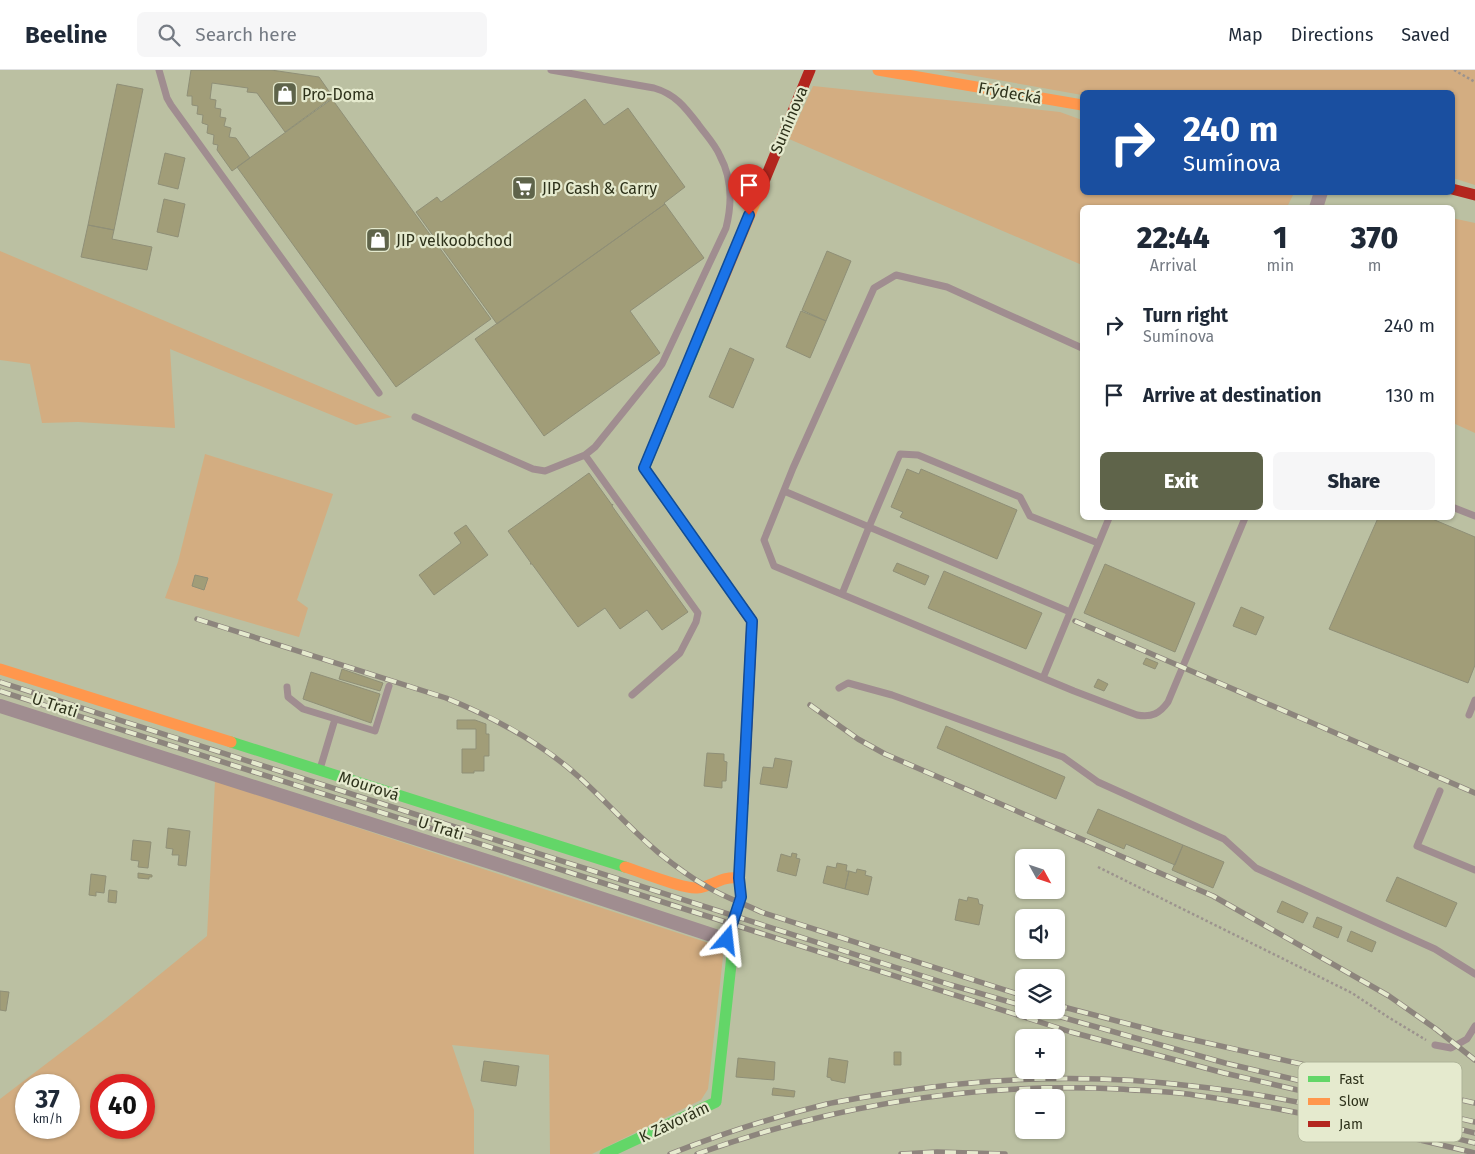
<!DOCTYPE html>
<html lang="en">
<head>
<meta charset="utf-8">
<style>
  body { margin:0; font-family:"Fira Sans",sans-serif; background:#f6f6f7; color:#1f2937; height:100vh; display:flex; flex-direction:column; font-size:19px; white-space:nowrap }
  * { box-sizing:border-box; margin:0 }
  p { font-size:16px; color:#747a83 }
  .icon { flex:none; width:28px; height:28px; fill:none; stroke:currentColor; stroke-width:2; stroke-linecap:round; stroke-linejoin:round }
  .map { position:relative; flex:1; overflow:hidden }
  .panel { position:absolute; left:1080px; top:135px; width:375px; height:315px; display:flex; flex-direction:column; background:#fff; border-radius:8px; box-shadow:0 1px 4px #0004 }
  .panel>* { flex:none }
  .top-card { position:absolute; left:1080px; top:20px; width:375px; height:105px; border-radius:8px; box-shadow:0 1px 4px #0004; background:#1a4fa0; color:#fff; overflow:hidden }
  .needle { width:32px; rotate:130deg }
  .tools { position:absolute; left:1015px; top:779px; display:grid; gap:10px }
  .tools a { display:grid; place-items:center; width:50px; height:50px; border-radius:8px; background:#fff; box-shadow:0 1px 4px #0004; font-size:25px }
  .speed { position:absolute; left:15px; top:1004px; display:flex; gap:10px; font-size:25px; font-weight:700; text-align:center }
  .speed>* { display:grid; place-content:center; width:65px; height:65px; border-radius:50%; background:#fff; box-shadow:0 1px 4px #0004; line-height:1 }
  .speed small { font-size:12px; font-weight:400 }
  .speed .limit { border:8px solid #d22; background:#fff; color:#111 }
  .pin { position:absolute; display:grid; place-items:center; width:42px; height:42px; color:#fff; margin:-51px -21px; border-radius:50% 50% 50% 0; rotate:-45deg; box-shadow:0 0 5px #0007 }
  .pin .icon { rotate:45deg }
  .me { position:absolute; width:55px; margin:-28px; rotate:17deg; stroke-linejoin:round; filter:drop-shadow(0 0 4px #0008) }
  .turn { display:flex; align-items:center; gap:18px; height:105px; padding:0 20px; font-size:22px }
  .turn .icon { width:65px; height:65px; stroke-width:2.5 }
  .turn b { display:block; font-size:35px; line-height:42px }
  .eta { display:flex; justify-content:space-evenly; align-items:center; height:85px; text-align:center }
  .eta b { font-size:30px; font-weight:800; line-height:35px }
  .button { display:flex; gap:10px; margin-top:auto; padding:10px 20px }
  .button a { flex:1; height:58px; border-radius:8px; background:#5f644a; color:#fff; font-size:20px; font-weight:800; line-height:58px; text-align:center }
  .button a+a { background:#f6f6f7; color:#1f2937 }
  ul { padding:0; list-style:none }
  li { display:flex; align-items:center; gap:15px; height:70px; padding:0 20px }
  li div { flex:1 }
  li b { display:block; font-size:19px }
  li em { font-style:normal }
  header { display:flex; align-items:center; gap:30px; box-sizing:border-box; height:70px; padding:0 25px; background:#fff; border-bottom:1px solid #e0e1e3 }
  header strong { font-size:24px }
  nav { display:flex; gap:28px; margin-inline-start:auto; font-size:18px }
  .search { width:350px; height:45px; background:#f6f6f7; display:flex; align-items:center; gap:12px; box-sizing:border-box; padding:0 18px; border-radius:8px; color:#747a83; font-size:19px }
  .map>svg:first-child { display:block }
  .green { fill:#d3ad81; fill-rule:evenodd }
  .building { fill:#a19d78; stroke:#8f8f77 }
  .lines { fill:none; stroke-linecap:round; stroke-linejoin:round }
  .path { stroke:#9c938e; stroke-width:2.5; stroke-dasharray:2.5 2.5; stroke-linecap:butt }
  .lane { stroke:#a08d90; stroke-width:7 }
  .street { stroke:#a08d90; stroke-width:14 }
  .fast { stroke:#63d668; stroke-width:11 }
  .slow { stroke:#ff974d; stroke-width:11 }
  .jam { stroke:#b3261e; stroke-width:11 }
  .rail-casing { stroke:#8d857d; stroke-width:5.5 }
  .rail { stroke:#e5eace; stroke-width:4; stroke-dasharray:11; stroke-linecap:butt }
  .route-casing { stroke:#114b97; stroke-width:12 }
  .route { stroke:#1a73e8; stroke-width:9 }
  .labels { text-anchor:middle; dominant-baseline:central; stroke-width:4.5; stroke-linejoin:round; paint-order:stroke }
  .street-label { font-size:16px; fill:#2e321b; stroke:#e5eace }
  .poi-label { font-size:16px; fill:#2e321b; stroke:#e5eace; text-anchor:start }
  .key { fill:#e5eace; stroke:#aeb398; stroke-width:1 }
  .key-label { font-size:14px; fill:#2e321b }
</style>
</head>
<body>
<header>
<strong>Beeline</strong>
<div class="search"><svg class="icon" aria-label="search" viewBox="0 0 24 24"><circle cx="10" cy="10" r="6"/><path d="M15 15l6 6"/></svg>Search here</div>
<nav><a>Map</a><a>Directions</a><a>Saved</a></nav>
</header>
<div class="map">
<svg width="1475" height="1084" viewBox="0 0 1475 1084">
  <rect width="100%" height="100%" fill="#bbc0a2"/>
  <path class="green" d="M942 0H1475V115L1453 108 1452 22H1082V25Z
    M813 16 1060 42 1082 50V122L1294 123 1287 137 1082 138V195L789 69Z
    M1452 148 1475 153V363L1453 353Z
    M0 181 392 347 356 355 170 279 175 358 78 352 42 353 30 294 0 290Z
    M205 384 333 424 297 530 308 538 299 567 165 528 178 492Z
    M215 711 724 878 708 1019 701 1030 592 1084H550L549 985 452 975 474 1040V1084H0V1029L105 949 207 866ZM26 1015H69V1058H26ZM101 1015H144V1058H101Z"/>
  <path class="building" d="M191 0H271L319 7 333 27 285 62 257 23 247 22 248 18 212 13 210 29 216 30 215 38 221 39 220 47 226 48 224 56 231 58 229 67 236 68 250 88 232 101 217 80 218 75 213 74 214 65 207 63 208 55 202 53 203 45 197 44 198 36 192 35V26H187Z
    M117 14 143 19 114 160 88 155Z
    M332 29 491 249 396 317 237 97Z
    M585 29 604 55 628 38 685 117 664 133 665 134 497 254 416 142 437 127 441 132Z
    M165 83 185 88 178 119 158 114Z
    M164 129 185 134 178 167 157 162Z
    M665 134 704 188 630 241 660 283 544 366 475 269Z
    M88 155 114 160 112 169 152 177 147 200 81 187Z
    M827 181 851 191 826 251 802 240Z
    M801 241 826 251 810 288 786 277Z
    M730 278 754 289 733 338 709 327Z
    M907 399 919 404 921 399 1017 440 997 489 900 447 903 442 891 437Z
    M589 403 612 435 613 434 612 436 688 542 662 560 647 540 620 559 605 538 578 557 532 494H530L531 493 508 461Z
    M1378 448H1430L1475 467V595L1468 613 1329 559Z
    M466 455 488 485 434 525 419 505 461 473 454 463Z
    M897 493 929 506 925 515 893 501Z
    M1105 494 1195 533 1175 582 1084 543Z
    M944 501 1042 543 1026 579 928 538Z
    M195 505 208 508 204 520 192 516Z
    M1241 537 1264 547 1256 565 1233 556Z
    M1146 588 1158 593 1155 599 1143 594Z
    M342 599 383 613 380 621 339 609Z
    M311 602 380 624 371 653 303 629Z
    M1098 609 1108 614 1104 621 1094 617Z
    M457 650H475L486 654V664H489V686H484V701H474V703H462V679H476V659H457Z
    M946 656 1065 707 1056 729 937 678Z
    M707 683 724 684V691L727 692 726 711H722V718L704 716Z
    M775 688 792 691 787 718 760 714 763 697 773 698Z
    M1098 739 1183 775 1175 795 1126 774 1124 779 1087 763Z
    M168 758 190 761 186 796 178 795 179 785H172L173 779 166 778Z
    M133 770 151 772 148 798 138 797 139 791 131 790Z
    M1183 775 1224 792 1213 818 1172 800Z
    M792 783 797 784 796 788 800 789 796 806 777 801 781 784 791 787Z
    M837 793 847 795 846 801H849L845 819 823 813 827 796 836 798Z
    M857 799 866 801 865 805 872 807 868 825 845 819 849 801 856 803Z
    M138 803 152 805V807H149V809L138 808Z
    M91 804 106 806 104 823 96 822V826L89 825Z
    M1397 807 1457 833 1446 857 1386 831Z
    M109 820 117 821 116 833 108 832Z
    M968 827 978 829 979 834 983 835 979 855 955 850 959 829 967 831Z
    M1282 831 1308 843 1303 853 1277 842Z
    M1317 847 1342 857 1338 868 1313 857Z
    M1351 861 1376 872 1372 882 1347 871Z
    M0 921 9 922 6 941 0 940Z
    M894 982H901V995H894Z
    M738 988 775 992 774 1010 736 1007Z
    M829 988 848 991 845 1013 831 1010V1008L827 1007Z
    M484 991 519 996 516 1016 481 1011Z
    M773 1018 795 1021 794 1027 772 1025Z"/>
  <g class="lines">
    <path class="path" d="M1454 0 1475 12
      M1098 797 1352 923 1388 947 1426 970"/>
    <path class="lane" d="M159 0 167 28 171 35 379 323
      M1082 278 947 217 896 205 874 218 793 398 764 470 774 496 1074 621 1137 645C1152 648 1160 643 1168 632L1245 448
      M415 347 533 399 545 401 585 385 595 377 662 294 726 158C732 134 732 108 720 86 715 74 705 64 698 54 685 37 675 24 654 18L551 0
      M585 385 698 543 696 552 680 583 632 625
      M784 421 1070 542
      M1452 437 1475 446
      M842 524 869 457 900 384 918 385 1020 427 1030 446 1098 473
      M1043 608 1109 448
      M287 617 288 627 303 639 375 661 389 616
      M839 618 848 613 892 625 1063 687 1098 712 1224 769 1256 798 1435 879 1475 904
      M1469 645 1475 630
      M320 699 335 649
      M1440 721 1417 776 1475 800
      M1435 975 1451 978 1467 969 1475 956"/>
    <path class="street" d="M1316 138 1321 122
      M0 636 518 801 727 870"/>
    <path class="fast" d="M704 255 644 398 742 537
      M231 672 625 797
      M605 1084 716 1032 733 876 727 870 741 827 739 808 743 733"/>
    <path class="slow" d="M878 0 1082 35
      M704 255 763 114
      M0 599 231 672
      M625 797C641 802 683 819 697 818 713 817 719 806 739 808"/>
    <path class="jam" d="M763 114 810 0
      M1452 119 1475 125
      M742 537 752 551 743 733"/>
    <defs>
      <path id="rail" d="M197 549 446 628C495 648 540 672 579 707 607 732 631 760 659 783 674 795 690 807 706 816 723 827 743 833 761 842L1024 926
        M1075 551 1475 723
        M0 612 951 915 1024 936
        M0 621 1071 962 1224 1003 1376 1038 1475 1063
        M810 635 858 669 885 684 1213 826 1389 926 1436 959 1475 990
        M1056 935 1163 963 1475 1033
        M1036 940 1225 993 1475 1052
        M670 1084C721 1064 773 1047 827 1034 850 1029 873 1026 896 1022 994 1007 1093 1004 1192 1016 1288 1026 1382 1050 1475 1073
        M697 1084C833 1035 974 1012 1119 1019 1144 1021 1170 1021 1194 1025 1289 1038 1382 1061 1475 1083
        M901 1084 937 1082 1005 1084"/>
    </defs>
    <use href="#rail" class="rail-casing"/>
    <use href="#rail" class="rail"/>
  </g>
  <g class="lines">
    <defs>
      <path id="route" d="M727 870 741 827 739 808 752 551 644 398 749 145"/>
    </defs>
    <use href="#route" class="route-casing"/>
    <use href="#route" class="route"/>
  </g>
  <defs>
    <symbol id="shop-square" viewBox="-11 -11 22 22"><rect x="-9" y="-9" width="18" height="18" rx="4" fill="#5f644a" stroke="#e5eace"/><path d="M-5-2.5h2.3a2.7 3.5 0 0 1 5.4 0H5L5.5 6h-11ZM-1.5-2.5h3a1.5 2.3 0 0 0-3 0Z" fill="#fff"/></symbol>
    <symbol id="supermarket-square" viewBox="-11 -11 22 22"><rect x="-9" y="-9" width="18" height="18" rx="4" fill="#5f644a" stroke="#e5eace"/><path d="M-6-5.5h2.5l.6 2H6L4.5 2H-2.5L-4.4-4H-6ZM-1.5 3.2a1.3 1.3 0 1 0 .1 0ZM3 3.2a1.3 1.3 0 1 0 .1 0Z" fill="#fff"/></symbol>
  </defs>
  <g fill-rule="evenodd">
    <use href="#shop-square" x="271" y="10" width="28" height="28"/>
    <use href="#supermarket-square" x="510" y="104" width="28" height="28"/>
    <use href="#shop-square" x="364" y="156" width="28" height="28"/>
  </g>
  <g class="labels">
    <g class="street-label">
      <text transform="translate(1010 23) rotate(10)">Frýdecká</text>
      <text transform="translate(789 50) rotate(-67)">Sumínova</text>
      <text transform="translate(55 635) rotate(18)">U Trati</text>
      <text transform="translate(369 716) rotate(18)">Mourová</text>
      <text transform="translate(441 758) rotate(17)">U Trati</text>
      <text transform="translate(674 1052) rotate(-25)">K Závorám</text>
    </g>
    <g class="poi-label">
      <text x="302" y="24">Pro-Doma</text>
      <text x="542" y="118">JIP Cash &amp; Carry</text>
      <text x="396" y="170">JIP velkoobchod</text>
    </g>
  </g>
  <rect x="1298" y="992" width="164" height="80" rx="8" class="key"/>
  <rect x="1308" y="1006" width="22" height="6" fill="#63d668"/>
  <rect x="1308" y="1028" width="22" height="7" fill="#ff974d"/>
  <rect x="1308" y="1051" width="22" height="6" fill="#b3261e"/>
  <g class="key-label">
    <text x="1339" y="1014">Fast</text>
    <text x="1339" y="1036">Slow</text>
    <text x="1339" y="1059">Jam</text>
  </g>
</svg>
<div class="tools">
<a><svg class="needle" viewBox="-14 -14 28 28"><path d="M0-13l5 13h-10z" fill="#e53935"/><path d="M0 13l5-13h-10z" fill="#747a83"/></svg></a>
<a><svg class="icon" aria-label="sound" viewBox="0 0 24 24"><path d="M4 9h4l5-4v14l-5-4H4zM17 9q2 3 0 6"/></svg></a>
<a><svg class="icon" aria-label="layers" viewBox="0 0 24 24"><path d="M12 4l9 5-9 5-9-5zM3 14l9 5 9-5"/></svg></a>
<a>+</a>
<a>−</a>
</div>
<div class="speed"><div>37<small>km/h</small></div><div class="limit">40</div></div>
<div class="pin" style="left:749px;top:145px;background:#d93025"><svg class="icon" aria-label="arrive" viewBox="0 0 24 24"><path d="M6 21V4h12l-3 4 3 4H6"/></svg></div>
<svg class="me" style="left:727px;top:870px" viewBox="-20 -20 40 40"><path d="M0-17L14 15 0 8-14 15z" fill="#1a73e8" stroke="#fff" stroke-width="4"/></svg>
<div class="top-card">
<div class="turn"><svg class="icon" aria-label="right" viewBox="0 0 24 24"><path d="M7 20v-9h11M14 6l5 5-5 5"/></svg><div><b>240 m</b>Sumínova</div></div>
</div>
<section class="panel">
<div class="eta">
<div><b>22:44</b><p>Arrival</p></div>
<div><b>1</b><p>min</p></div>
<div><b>370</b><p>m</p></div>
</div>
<ul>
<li><svg class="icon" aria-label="right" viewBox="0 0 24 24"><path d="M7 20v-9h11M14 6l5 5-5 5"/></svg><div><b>Turn right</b><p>Sumínova</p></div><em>240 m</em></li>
<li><svg class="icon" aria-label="arrive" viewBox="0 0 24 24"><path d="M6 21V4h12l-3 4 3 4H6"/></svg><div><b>Arrive at destination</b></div><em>130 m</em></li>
</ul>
<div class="button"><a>Exit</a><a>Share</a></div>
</section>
</div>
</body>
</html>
